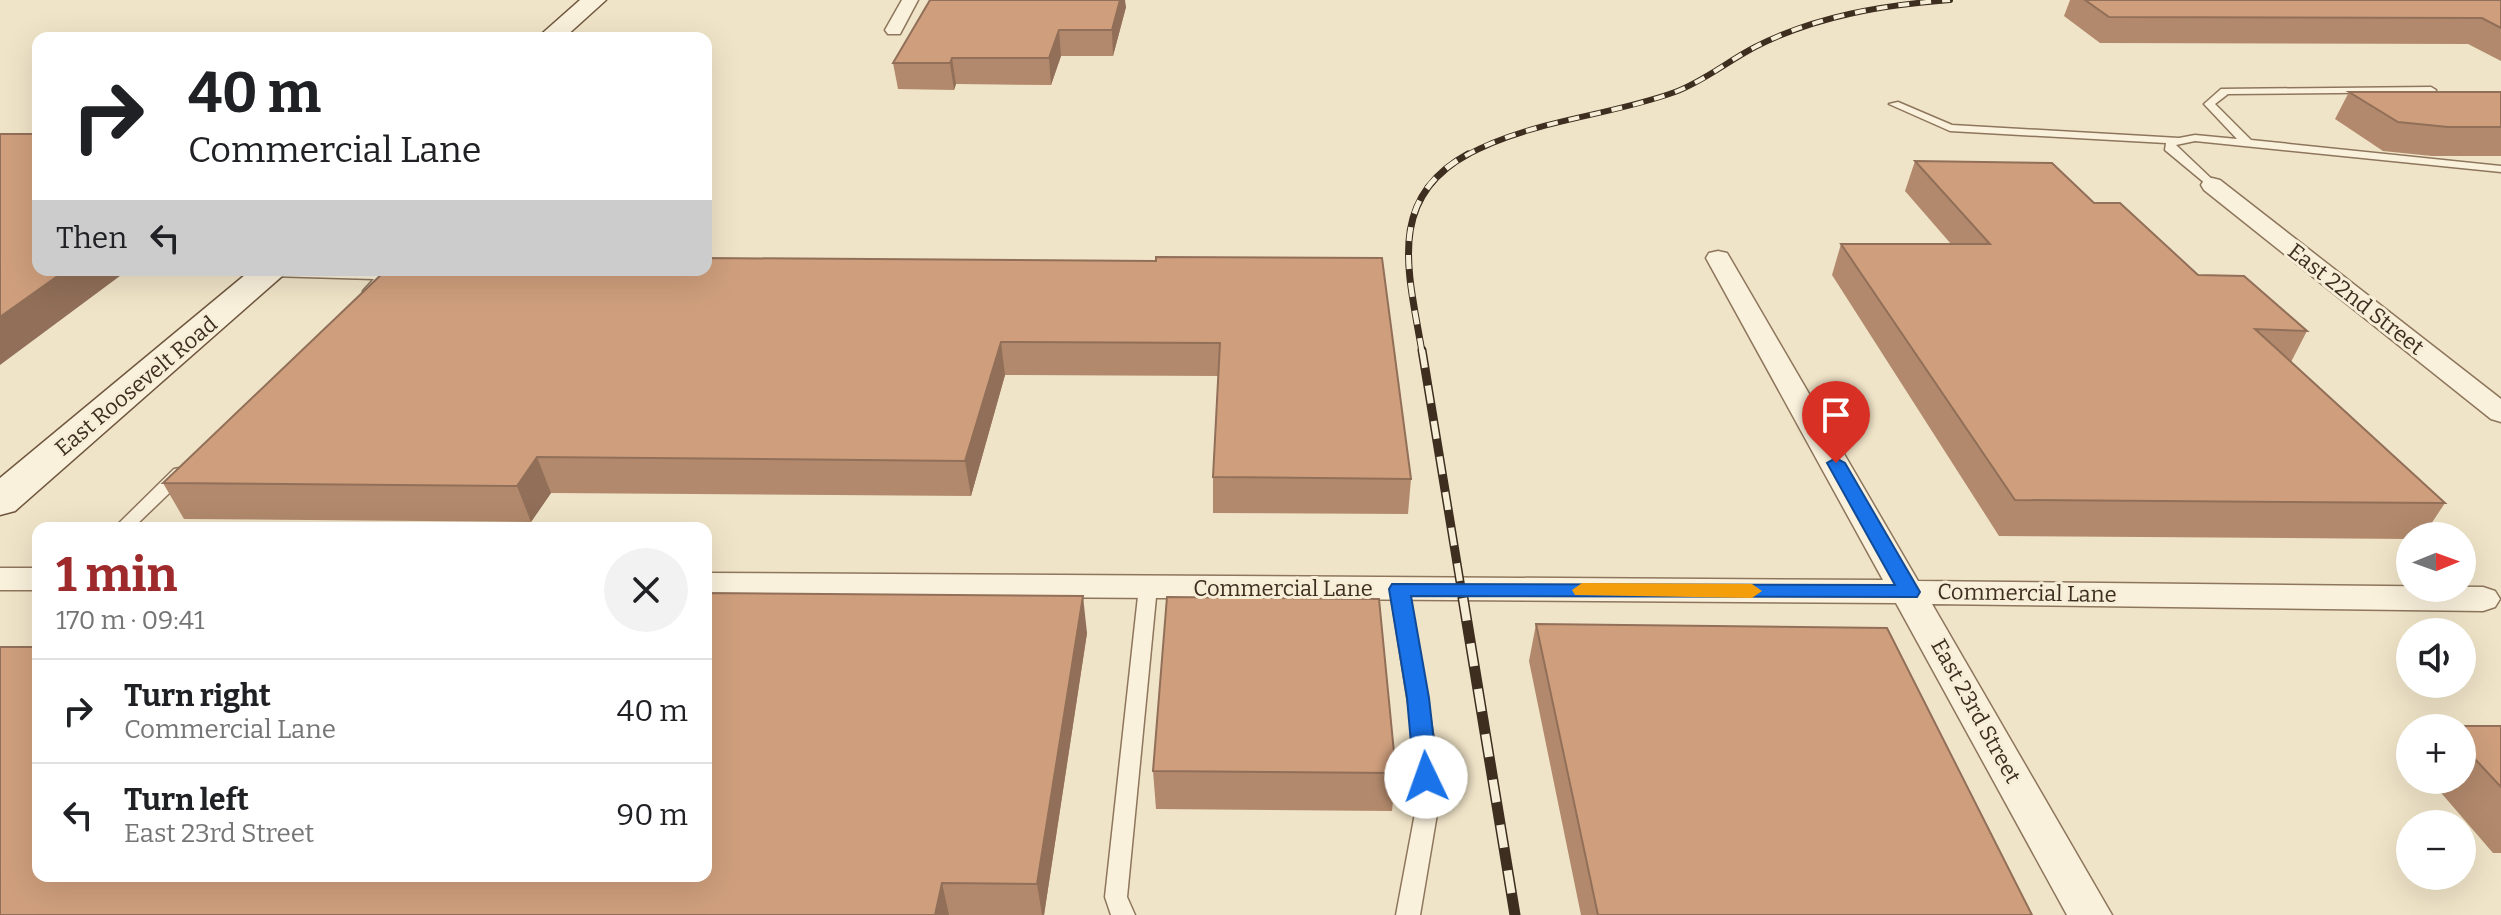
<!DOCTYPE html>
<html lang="en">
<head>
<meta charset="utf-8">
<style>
  body { margin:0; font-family:Bitter,serif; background:#f2f2f2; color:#202124; height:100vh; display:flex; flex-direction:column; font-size:30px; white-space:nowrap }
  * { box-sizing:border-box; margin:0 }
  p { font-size:26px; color:#757577 }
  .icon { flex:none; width:44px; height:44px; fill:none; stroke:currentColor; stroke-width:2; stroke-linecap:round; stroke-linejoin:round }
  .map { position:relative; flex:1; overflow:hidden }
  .panel { position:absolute; left:32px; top:522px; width:680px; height:360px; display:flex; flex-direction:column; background:#fff; border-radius:16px; box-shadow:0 8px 32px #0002 }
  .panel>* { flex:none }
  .top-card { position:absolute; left:32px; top:32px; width:680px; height:244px; border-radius:16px; box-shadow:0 8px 32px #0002; background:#fff; color:#202124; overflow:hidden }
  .needle { width:52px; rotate:89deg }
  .controls { position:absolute; left:2396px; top:522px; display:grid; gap:16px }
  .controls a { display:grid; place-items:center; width:80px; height:80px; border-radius:50%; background:#fff; box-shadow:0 8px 32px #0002; font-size:40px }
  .pin { position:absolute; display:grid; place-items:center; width:68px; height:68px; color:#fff; margin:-82px -34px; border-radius:50% 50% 50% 0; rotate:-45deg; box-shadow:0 0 8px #0007 }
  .pin .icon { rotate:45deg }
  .me { position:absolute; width:88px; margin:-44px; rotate:357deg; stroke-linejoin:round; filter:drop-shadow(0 0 6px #0008) }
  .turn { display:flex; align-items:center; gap:28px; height:168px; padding:0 24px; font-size:36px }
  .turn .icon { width:104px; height:104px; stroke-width:2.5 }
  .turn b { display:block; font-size:56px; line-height:68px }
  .then { display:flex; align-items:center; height:76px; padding:0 24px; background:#0003; gap:16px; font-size:30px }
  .round { display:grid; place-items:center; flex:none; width:84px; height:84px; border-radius:42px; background:#f2f2f2 }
  .headline { display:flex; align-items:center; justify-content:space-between; height:136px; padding:0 24px }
  h1 { font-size:48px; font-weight:700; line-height:60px; color:#9e2a2b }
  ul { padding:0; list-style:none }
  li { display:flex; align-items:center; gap:24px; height:104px; padding:0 24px; border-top:2px solid #e0e0e0 }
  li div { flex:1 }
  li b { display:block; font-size:30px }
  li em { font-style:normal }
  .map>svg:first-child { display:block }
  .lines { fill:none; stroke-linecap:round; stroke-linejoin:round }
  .lane-casing { stroke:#8d765c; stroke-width:3 }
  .street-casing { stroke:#8d765c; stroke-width:3 }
  .secondary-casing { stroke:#6f573f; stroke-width:3 }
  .lane { fill:#faf1dc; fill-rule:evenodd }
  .street { fill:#faf1dc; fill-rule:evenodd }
  .secondary { fill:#faf1dc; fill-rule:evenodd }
  .rail-far3-casing { stroke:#3d2e20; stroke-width:6 }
  .rail-far2-casing { stroke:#3d2e20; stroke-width:7 }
  .rail-far1-casing { stroke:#3d2e20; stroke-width:9 }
  .rail-casing { stroke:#3d2e20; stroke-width:11 }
  .rail-far3 { stroke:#f7eed8; stroke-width:4; stroke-dasharray:11; stroke-linecap:butt }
  .rail-far2 { stroke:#f7eed8; stroke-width:5; stroke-dasharray:14; stroke-linecap:butt }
  .rail-far1 { stroke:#f7eed8; stroke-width:6; stroke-dasharray:18; stroke-linecap:butt }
  .rail { stroke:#f7eed8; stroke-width:8; stroke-dasharray:23; stroke-linecap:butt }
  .wall { fill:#b2896c }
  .shaded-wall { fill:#916f58 }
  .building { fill:#cf9f7d; stroke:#916f58; stroke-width:2 }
  .route { fill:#1a73e8; stroke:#114b97; stroke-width:2 }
  .slow { fill:#f59e0b }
  .labels { text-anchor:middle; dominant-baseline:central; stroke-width:6; stroke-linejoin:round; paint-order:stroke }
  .street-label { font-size:22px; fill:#3d2e20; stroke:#f7eed8 }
</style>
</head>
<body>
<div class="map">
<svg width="2501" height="915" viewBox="0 0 2501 915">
  <rect width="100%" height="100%" fill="#f0e4c8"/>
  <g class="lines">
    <defs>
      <path id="lane" d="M2431 87 2436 90 2435 92 2228 94 2215 104 2251 140 2501 166V172L2195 141 2176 145 2216 183V187L2212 189 2165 150 2166 143 1950 131 1889 104 1898 102 1952 125 2179 138 2195 135 2237 139 2204 104 2221 89Z
        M265 270 379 271 384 272 388 281 375 294 370 295 363 291 374 279 270 276 265 275Z
        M180 468 186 469 188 473 186 477 133 528H114L174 469Z
        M1148 581 1154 583 1157 587 1127 897 1135 915H1111L1105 897 1139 587 1142 583Z
        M1399 583 1405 585 1408 589 1435 746 1438 808 1420 915H1396L1416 808 1415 746 1390 589 1393 585Z"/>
      <path id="street" d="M902 0H918L900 34H888L885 30Z
        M2212 178 2220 180 2501 399V422L2491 419 2204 190 2201 185 2204 180Z
        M1718 251 1727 253 1730 258 1918 581 2483 587 2495 591 2500 599 2495 607 2483 611 1932 604 2112 915H2067L1896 603 706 595V573L1883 580 1706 258 1709 253Z
        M0 568H38V590H0Z"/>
      <path id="secondary" d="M580 0H606L564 38H537Z
        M251 270H289L15 511 0 515V478Z"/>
    </defs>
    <use href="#lane" class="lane-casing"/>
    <use href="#street" class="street-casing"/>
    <use href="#secondary" class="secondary-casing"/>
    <use href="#lane" class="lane"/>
    <use href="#street" class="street"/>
    <use href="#secondary" class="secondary"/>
    <defs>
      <path id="rail-far3" d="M1465 156C1530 120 1606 117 1675 92 1704 81 1728 61 1755 47 1816 16 1883 5 1950 0"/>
      <path id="rail-far2" d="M1422 352C1409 274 1385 199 1468 154"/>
      <path id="rail-far1" d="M1422 350 1463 600"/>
      <path id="rail" d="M1463 598 1515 915"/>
    </defs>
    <use href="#rail-far3" class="rail-far3-casing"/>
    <use href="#rail-far2" class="rail-far2-casing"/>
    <use href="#rail-far1" class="rail-far1-casing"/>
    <use href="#rail" class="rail-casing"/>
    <use href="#rail-far3" class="rail-far3"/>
    <use href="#rail-far2" class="rail-far2"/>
    <use href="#rail-far1" class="rail-far1"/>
    <use href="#rail" class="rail"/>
  </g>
  <path class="wall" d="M2070 0H2501V61L2468 44 2100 43 2064 16Z
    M1126 7 1113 56H1061L1051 85 956 84 954 90 898 89 893 63Z
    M2349 92H2501V156H2432L2383 151 2335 119Z
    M1915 161 2094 203 2198 275 2307 331 2291 362 2445 503 2423 536H2410V539L1999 536 1832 275 1841 244H1951L1905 191Z
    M1156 261 1411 479 1408 514 1213 513V477L1218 376 1005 375 971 496 551 493 531 522 184 519 163 483Z
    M1536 624 2032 915H1581L1529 661Z
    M1087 633 1044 915H0L38 876Z
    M2445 726H2501V853H2493L2430 780H2462V728H2443Z
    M1153 771 1396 773 1392 811 1156 809Z"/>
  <path class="shaded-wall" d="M1120 0H1125L1126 7 1113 56 1112 30Z
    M1059 30 1061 56 1051 85 1049 58Z
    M952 58 956 84 954 90 950 63Z
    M66 270H128L0 365V317Z
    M1001 342 1005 375 971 496 965 461Z
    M537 457 551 493 531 522 517 486Z
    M1083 596 1087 633 1044 915H1042L1037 884Z
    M942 883 949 915H935Z"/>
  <path class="building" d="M930 0H1120L1112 30H1059L1049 58H952L950 63H893Z
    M2085 0H2501V28L2482 18 2109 17Z
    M2349 92H2501V127H2448L2398 122Z
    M0 134H38V270H66L0 317Z
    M1915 161 2052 163 2094 203H2120L2198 275 2244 276 2307 331 2255 329 2445 503 2015 500 1841 244H1990Z
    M1156 257 1382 258 1411 479 1213 477 1220 343 1001 342 965 461 537 457 517 486 163 483 386 270H706V258L1156 261Z
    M706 593 1083 596 1037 884 942 883 935 915H0V647H38V876H706Z
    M1167 597 1379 599 1396 773 1153 771Z
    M1536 624 1887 628 2032 915H1598Z
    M2445 726H2501V787L2462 745V728H2447Z"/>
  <path class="route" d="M1836 458 1845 463 1920 592 1917 597 1411 596 1429 698 1438 777 1434 784 1426 787 1418 784 1414 777 1407 698 1389 589 1392 584 1895 585 1827 463Z"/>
  <path class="slow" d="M1582 583 1752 584 1762 591 1752 598 1575 595 1572 590Z"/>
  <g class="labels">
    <g class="street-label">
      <text transform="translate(2356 299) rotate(38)">East 22nd Street</text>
      <text transform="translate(136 386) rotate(-40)">East Roosevelt Road</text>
      <text x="1283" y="588">Commercial Lane</text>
      <text transform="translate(2027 593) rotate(1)">Commercial Lane</text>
      <text transform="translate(1976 711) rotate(61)">East 23rd Street</text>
    </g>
  </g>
</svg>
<div class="controls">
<a><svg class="needle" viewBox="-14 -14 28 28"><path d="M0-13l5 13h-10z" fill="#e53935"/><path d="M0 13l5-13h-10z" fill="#757577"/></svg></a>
<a><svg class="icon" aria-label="sound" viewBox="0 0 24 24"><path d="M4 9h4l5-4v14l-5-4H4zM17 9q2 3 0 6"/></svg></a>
<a>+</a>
<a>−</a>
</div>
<div class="pin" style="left:1836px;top:463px;background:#d93025"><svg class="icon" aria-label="arrive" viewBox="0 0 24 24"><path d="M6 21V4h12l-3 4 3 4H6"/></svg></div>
<svg class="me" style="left:1426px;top:777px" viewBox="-20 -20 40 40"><circle r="19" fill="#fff"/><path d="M0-13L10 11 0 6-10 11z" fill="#1a73e8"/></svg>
<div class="top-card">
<div class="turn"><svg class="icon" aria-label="right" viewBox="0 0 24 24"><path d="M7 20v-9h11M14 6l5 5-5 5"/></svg><div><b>40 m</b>Commercial Lane</div></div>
<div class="then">Then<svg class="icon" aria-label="left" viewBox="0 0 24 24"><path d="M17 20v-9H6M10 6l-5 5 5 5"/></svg></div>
</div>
<section class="panel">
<div class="headline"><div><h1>1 min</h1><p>170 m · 09:41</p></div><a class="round"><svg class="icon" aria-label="close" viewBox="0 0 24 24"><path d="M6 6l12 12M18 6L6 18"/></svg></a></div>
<ul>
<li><svg class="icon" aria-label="right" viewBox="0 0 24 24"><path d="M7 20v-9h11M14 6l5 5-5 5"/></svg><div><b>Turn right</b><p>Commercial Lane</p></div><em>40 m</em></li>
<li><svg class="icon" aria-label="left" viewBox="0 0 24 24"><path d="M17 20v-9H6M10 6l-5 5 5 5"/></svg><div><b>Turn left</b><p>East 23rd Street</p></div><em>90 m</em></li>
</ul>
</section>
</div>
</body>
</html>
